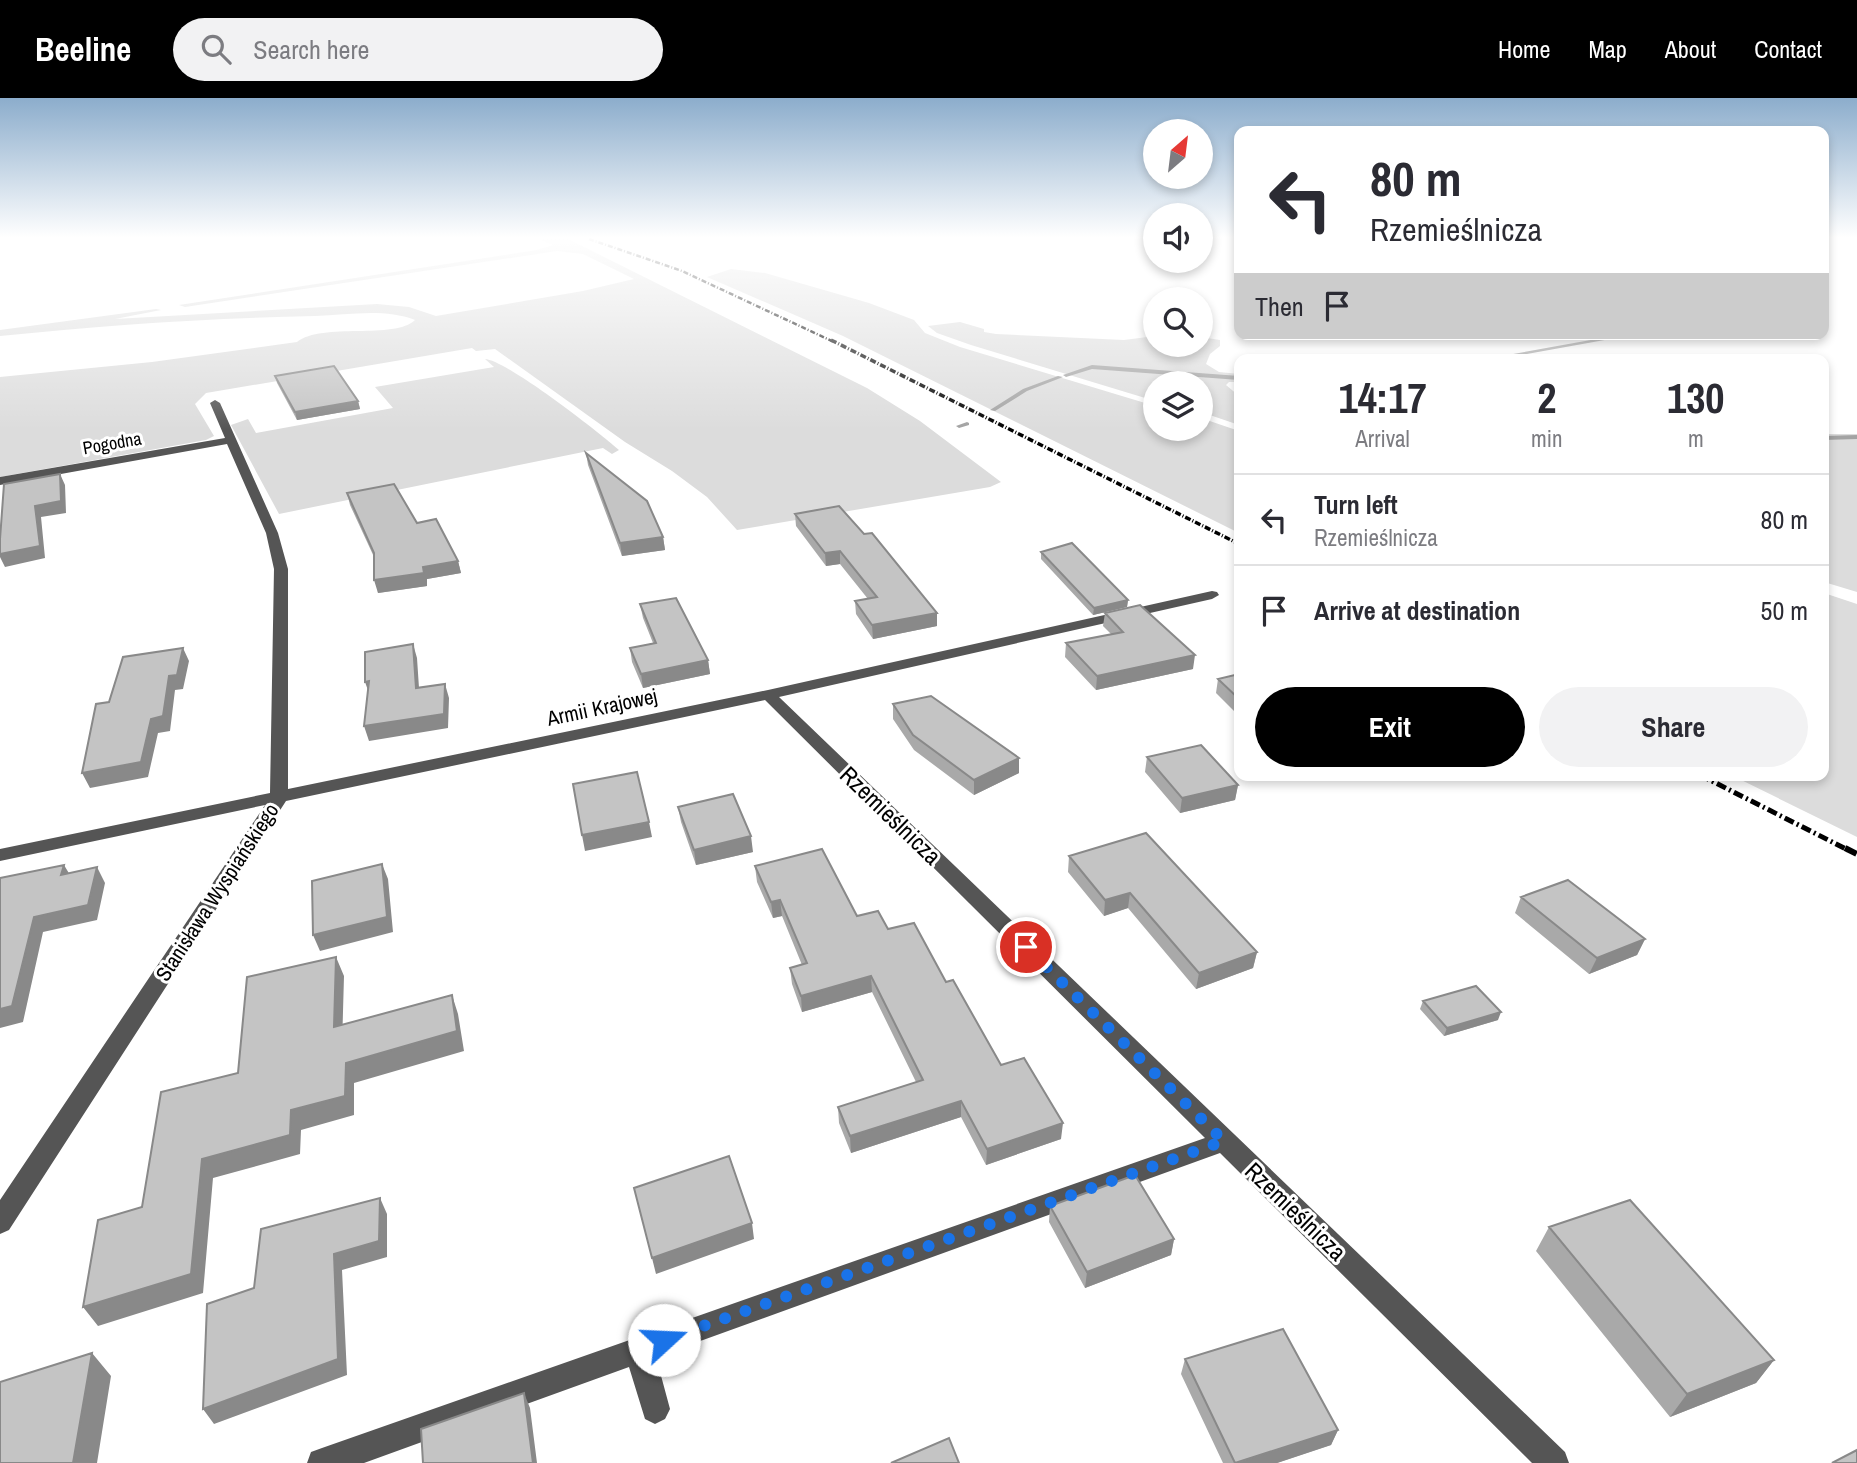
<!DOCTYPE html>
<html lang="en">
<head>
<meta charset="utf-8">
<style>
  body { margin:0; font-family:"Archivo Narrow",sans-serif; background:#f2f2f3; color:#2b2b33; height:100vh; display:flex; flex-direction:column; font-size:26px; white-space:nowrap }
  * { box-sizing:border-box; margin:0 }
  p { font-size:23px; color:#7c7c81 }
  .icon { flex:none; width:38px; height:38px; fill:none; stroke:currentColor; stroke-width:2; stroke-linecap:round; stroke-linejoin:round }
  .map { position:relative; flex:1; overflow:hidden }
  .details { position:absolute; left:1234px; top:256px; width:595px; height:427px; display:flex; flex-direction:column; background:#fff; border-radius:14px; box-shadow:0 4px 10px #0003 }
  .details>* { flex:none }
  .guide { position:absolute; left:1234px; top:28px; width:595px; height:214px; border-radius:14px; box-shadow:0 4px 10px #0003; background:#fff; color:#2b2b33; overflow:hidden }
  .needle { width:46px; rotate:28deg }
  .controls { position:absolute; left:1143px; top:21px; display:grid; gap:14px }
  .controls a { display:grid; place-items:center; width:70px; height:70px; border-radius:50%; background:#fff; box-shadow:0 4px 10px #0003; font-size:35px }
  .pin { position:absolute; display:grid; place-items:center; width:60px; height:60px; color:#fff; margin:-30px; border:4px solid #fff; border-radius:50%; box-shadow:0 2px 7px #0007 }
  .me { position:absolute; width:77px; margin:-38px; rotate:70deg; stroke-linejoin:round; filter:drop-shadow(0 0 5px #0008) }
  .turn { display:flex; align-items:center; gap:24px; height:147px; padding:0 21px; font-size:32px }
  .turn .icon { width:91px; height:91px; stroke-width:2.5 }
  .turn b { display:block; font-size:49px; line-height:60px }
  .then { display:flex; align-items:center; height:66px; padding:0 21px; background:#0003; gap:14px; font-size:26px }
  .eta { display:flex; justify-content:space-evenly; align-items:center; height:119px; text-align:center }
  .eta b { font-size:42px; font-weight:700; line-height:49px }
  .button { display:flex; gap:14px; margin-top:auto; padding:14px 21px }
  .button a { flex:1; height:80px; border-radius:42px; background:#000; color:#fff; font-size:28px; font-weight:700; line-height:80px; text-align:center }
  .button a+a { background:#f2f2f3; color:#2b2b33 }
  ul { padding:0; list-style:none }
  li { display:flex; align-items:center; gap:21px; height:91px; padding:0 21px; border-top:2px solid #e1e1e2 }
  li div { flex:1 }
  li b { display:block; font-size:26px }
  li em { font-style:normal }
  header { display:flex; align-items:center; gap:42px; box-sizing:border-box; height:98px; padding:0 35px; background:#000; color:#fff }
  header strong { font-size:33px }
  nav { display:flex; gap:38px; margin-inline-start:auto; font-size:24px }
  .search { width:490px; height:63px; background:#f2f2f3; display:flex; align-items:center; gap:18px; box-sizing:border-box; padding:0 24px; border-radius:38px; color:#7c7c81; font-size:26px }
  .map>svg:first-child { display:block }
  .green { fill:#dcdcdc }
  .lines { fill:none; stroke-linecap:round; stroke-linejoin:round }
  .stream { fill:#a3a3a3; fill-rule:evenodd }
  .minor { fill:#555; fill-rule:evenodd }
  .rail-far3 { stroke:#000; stroke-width:2.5; stroke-dasharray:5 2 1 2; stroke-linecap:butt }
  .rail-far2 { stroke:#000; stroke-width:3.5; stroke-dasharray:6 2 1 2; stroke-linecap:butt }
  .rail-far1 { stroke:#000; stroke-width:5; stroke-dasharray:10 3.5 2 3.5; stroke-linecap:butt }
  .rail { stroke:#000; stroke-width:6; stroke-dasharray:13 4.5 2 4.5; stroke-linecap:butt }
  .wall { fill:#a9a9a9 }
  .shaded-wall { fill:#898989 }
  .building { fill:#c4c4c4; stroke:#898989; stroke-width:2 }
  .route { stroke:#1a73e8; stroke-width:12; stroke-dasharray:0 21.6 }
  .labels { text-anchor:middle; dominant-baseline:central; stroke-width:6; stroke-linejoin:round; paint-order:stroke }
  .far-street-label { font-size:18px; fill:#000; stroke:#fff }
  .street-label { font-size:21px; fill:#000; stroke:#fff }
  .near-street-label { font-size:24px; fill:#000; stroke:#fff }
</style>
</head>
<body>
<header>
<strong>Beeline</strong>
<div class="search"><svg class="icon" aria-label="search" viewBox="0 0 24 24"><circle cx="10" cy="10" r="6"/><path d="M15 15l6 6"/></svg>Search here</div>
<nav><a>Home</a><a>Map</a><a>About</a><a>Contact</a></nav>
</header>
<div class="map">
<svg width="1857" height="1365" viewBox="0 0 1857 1365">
  <rect width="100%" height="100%" fill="#fff"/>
  <path class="green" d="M539 141H568L867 290 920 323 1001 384 990 389 737 432 707 399 672 373 625 344 495 251 476 253 472 250 206 295 195 306 214 338 206 342 0 379V279L152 264 297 244C322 224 395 242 415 222 384 210 348 217 315 218 210 220 104 227 0 238V232L156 211 161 212 115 221 377 206 409 209 436 218 583 193 634 181 583 156 557 153 185 209 179 207 537 152 553 147Z
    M731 171 765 175 869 205 914 222 925 235 960 249 1155 308V331H1200L1201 320 1239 333V435L843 238 707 179Z
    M960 224 984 231V234L996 236 1124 242 1155 238V247H1200L1201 239 1220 242V248L1210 256 1206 266 1219 274 1239 276V284H1229L1226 287 1239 298V327L1201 314 1200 285H1155V303L971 247 937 235 928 228Z
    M485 261C506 262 599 334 619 352L612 356 603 350 279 416 231 327 248 321 256 335 393 310 375 289 494 269Z
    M1824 336H1857V494L1824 484Z
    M1824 495 1857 506V739L1731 677H1824Z"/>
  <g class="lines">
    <path class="stream" d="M1624 236H1638L1499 261H1485Z
      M1092 267 1239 278V282L1092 271 1066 279 1063 277Z
      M1058 278 1063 279 1027 293 995 313 990 312 1023 291Z
      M967 324 969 325V327L959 330 956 328Z
      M1857 337V341L1824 342V338Z"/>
    <path class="minor" d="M215 302 220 305 278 435 288 471V691L768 592 1212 493 1217 494 1219 497 1212 501 779 599 1565 1354 1569 1365H1532L1220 1055 656 1259 670 1311 665 1321 655 1326 645 1321 629 1269 364 1365H307L311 1354 322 1350 1205 1040 765 602 286 703 9 1132 0 1136V1102L265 707 0 763V751L270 695 274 471 266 435 227 346 0 387V379L225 340 210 305Z"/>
    <path class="rail-far3" d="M589 141 682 173 834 244"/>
    <path class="rail-far2" d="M831 242 1239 446"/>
    <path class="rail-far1" d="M1700 677 1848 752"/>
    <path class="rail" d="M1845 750 1857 756"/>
  </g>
  <path class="wall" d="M275 278 358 303 360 311 297 322 277 285Z
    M586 355 663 439 665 452 622 458 588 367Z
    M347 395 417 425 458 463 461 475 427 481V488L378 495 374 459 350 407Z
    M795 416 937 515V528L873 541 856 516 855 503 868 501 840 466 826 468 796 428Z
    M1041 454 1128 502 1127 509 1093 517 1041 461Z
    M640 506 708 562 710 576 643 590 632 564 630 550 653 545 643 520Z
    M1105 515 1193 571 1096 592 1065 559 1066 545 1111 536 1103 528Z
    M1239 576V618L1216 595 1218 581Z
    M893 606 1019 675 974 697 914 652 893 621Z
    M1147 659 1238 687 1235 702 1180 715 1145 674Z
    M678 709 753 754 696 767 681 724Z
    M1069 758 1257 854 1253 870 1196 891 1128 810 1104 818 1068 774Z
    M755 768 857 818 888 831 946 884 1001 967 1061 1041 986 1067 961 1019 851 1055 839 1025 838 1009 916 984 872 894 802 914 792 886 790 870 802 867 782 818 773 820 757 784Z
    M1521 799 1645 841 1637 857 1589 876 1515 815Z
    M1423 903 1498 922 1444 938 1420 911Z
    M1050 1108 1174 1141 1171 1157 1085 1190 1049 1124Z
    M1549 1129 1774 1262 1756 1285 1670 1319 1536 1153Z
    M1185 1261 1338 1332 1331 1347 1277 1365H1223L1181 1276Z"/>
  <path class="shaded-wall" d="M358 303 360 311 297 322 295 314Z
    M60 376 65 387 66 415 41 419 45 460 5 469 0 459V456L35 408Z
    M663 439 665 452 622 458 620 445Z
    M840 453V466L826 468 825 455Z
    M458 463 461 475 427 481V488L378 495 374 482 423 469Z
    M1128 502 1127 509 1093 517 1094 510Z
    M937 515V528L873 541 872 527Z
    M413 546 417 560 420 605 416 590Z
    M183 550 189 563 183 591 175 592 170 633 158 635 148 679 90 690 82 675 151 621 169 578Z
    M1195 557 1193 571 1096 592 1097 578Z
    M708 562 710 576 643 590 641 576Z
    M369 583 370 598 365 584Z
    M445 586 449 600 448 630 369 643 364 628Z
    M1019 660V675L974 697V682Z
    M1238 687 1235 702 1180 715 1182 700Z
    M649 724 652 739 585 753 582 737Z
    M751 738 753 754 696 767 694 752Z
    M382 766 388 781 393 834 320 853 313 837Z
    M64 767 73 782 61 777Z
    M97 769 105 785 97 822 43 834 23 924 0 930V911L34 819Z
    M1130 795 1128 810 1104 818 1105 802Z
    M780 802 782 818 773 820 771 804Z
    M1645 841 1637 857 1589 876 1597 860Z
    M1257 854 1253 870 1196 891 1199 875Z
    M336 859 344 878 342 949 334 929Z
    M871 878 872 894 802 914 801 898Z
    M452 897 458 916 464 953 354 985V1017L301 1032 300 1056 213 1080 203 1195 98 1228 83 1209 202 1061 291 1012 346 965Z
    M1501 914 1498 922 1444 938 1447 930Z
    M961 1003V1019L851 1055 850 1038Z
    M1063 1025 1061 1041 986 1067 987 1051Z
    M380 1100 387 1116V1159L342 1172 347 1277 214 1326 203 1311Z
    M752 1125 754 1141 656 1176 652 1160Z
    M1174 1141 1171 1157 1085 1190 1087 1174Z
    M92 1255 111 1278 97 1365H73Z
    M1774 1262 1756 1285 1670 1319 1687 1296Z
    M524 1295 530 1310 537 1365H533Z
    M1338 1332 1331 1347 1277 1365H1237Z"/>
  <path class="building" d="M334 268 358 303 295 314 275 278Z
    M586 355 647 403 663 439 620 445Z
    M60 376 61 403 35 408 40 448 0 456V441L4 386Z
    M394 386 417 425 436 421 458 463 423 469 424 475 374 482V455L347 395Z
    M839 408 864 436 872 435 937 515 872 527 855 503 877 499 840 453 825 455 795 416Z
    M1072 445 1128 502 1094 510 1041 454Z
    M676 500 708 562 641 576 630 550 656 545 640 506Z
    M1140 507 1195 557 1097 578 1066 545 1123 534 1105 515Z
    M413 546 416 590 445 586 444 616 364 628 369 583 365 584V554Z
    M183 550 177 577 169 578 163 618 151 621 141 664 82 675 96 606 109 604 123 559Z
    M1239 576V601L1218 581Z
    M931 598 1019 660 974 682 913 637 893 606Z
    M1201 647 1238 687 1182 700 1147 659Z
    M637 674 649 724 582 737 573 686Z
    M733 696 751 738 694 752 678 709Z
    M1146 735 1257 854 1199 875 1130 795 1105 802 1069 758Z
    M822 751 857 818 878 813 888 831 914 825 946 884 953 882 1001 967 1024 960 1063 1025 987 1051 961 1003 850 1038 838 1009 923 982 871 878 801 898 790 870 807 865 780 802 771 804 755 768Z
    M382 766 387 819 313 837 312 783Z
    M64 767 61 777 97 769 88 807 34 819 12 908 0 911V780Z
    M1568 782 1645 841 1597 860 1521 799Z
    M336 859 334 929 452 897 457 933 346 965 345 998 291 1012 290 1037 202 1061 191 1176 83 1209 98 1122 142 1109 161 994 238 975 247 879Z
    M1476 888 1501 914 1447 930 1423 903Z
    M729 1058 752 1125 652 1160 634 1090Z
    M1135 1077 1174 1141 1087 1174 1050 1108Z
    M380 1100 379 1143 334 1156 338 1261 203 1311 207 1206 254 1190 261 1131Z
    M1630 1102 1774 1262 1687 1296 1549 1129Z
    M1283 1231 1338 1332 1235 1365 1185 1261Z
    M92 1255 73 1365H0V1284Z
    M524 1295 533 1365H423L421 1331Z
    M949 1340 959 1365H891Z
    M1857 1352V1365H1832Z"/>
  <linearGradient id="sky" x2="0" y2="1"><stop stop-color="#8cadcc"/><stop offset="0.42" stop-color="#fff"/><stop offset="1" stop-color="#fff" stop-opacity="0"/></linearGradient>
  <rect width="1857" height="332" fill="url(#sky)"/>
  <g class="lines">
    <path class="route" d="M664 1242 1224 1043 1026 849"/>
  </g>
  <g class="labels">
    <g class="far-street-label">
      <text transform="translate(112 345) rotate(-10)">Pogodna</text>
    </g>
    <g class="street-label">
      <text transform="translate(602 609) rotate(-12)">Armii Krajowej</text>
      <text transform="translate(217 794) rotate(-57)">Stanisława Wyspiańskiego</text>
    </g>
    <g class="near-street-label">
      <text transform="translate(891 717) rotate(44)">Rzemieślnicza</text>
      <text transform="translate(1296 1113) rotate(44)">Rzemieślnicza</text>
    </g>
  </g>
</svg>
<div class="controls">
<a><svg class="needle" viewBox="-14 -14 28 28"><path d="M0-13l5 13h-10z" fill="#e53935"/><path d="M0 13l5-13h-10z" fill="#7c7c81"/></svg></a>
<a><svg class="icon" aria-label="sound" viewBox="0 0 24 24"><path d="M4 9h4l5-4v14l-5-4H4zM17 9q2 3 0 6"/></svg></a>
<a><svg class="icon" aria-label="search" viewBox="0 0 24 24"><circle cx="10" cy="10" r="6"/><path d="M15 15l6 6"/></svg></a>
<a><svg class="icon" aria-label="layers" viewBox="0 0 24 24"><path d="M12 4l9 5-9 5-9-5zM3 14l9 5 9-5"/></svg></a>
</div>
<div class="pin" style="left:1026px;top:849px;background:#d93025"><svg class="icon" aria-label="arrive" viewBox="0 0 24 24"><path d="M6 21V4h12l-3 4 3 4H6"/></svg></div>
<svg class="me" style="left:664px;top:1242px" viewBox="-20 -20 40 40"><circle r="19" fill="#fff"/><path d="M0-13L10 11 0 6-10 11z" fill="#1a73e8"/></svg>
<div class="guide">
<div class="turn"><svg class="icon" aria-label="left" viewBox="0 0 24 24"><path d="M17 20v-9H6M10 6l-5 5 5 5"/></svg><div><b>80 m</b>Rzemieślnicza</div></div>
<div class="then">Then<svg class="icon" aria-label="arrive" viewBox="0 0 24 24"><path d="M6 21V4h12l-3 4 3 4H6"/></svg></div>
</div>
<section class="details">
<div class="eta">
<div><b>14:17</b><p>Arrival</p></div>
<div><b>2</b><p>min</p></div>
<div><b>130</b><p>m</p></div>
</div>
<ul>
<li><svg class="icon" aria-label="left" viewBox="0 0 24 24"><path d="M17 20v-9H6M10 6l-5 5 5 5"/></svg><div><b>Turn left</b><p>Rzemieślnicza</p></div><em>80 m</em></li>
<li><svg class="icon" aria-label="arrive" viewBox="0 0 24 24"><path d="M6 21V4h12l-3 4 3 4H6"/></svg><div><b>Arrive at destination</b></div><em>50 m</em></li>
</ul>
<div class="button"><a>Exit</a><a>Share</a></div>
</section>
</div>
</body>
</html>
